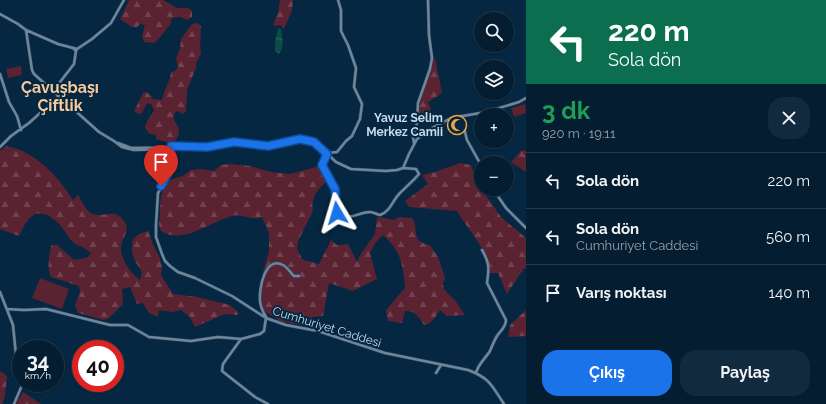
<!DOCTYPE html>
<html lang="tr">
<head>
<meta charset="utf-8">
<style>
  body { margin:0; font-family:Raleway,sans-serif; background:#122a3d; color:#f1f3f6; height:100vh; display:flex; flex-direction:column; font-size:15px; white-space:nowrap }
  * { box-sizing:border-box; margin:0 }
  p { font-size:13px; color:#97a2ab }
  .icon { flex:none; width:22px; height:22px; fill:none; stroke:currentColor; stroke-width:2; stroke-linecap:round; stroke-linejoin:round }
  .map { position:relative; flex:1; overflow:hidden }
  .sheet { display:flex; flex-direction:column; background:#041d31; width:300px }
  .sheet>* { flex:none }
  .guide { background:#0b6e4f; color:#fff; overflow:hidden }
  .buttons { position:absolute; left:474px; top:12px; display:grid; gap:8px }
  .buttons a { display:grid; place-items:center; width:40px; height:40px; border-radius:50%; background:#041d31; box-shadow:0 1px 3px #0004,0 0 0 1px #253b4d; font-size:20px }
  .speed { position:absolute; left:12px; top:340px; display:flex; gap:8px; font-size:20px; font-weight:700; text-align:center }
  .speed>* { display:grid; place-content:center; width:52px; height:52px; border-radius:50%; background:#041d31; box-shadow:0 1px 3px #0004,0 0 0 1px #253b4d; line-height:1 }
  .speed small { font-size:10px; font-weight:400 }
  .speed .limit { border:6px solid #d22; background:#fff; color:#111 }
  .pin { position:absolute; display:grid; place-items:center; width:34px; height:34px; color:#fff; margin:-41px -17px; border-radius:50% 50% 50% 0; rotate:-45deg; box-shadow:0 0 4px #0007 }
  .pin .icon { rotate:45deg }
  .me { position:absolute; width:44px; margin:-22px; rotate:353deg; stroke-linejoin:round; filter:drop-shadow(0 0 3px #0008) }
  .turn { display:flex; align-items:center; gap:14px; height:84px; padding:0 16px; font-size:18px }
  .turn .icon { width:52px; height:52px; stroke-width:2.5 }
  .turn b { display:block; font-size:28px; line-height:34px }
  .round { display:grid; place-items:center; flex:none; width:42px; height:42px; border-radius:16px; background:#122a3d }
  .summary { display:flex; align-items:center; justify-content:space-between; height:68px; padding:0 16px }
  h1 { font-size:24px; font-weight:700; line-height:30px; color:#1e9e55 }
  .button { display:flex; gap:8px; margin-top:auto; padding:8px 16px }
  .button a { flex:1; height:46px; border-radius:16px; background:#1a73e8; color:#fff; font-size:16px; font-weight:700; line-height:46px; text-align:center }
  .button a+a { background:#122a3d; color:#f1f3f6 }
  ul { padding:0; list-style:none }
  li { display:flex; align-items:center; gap:12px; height:56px; padding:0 16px; border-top:1px solid #253b4d }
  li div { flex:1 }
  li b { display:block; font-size:15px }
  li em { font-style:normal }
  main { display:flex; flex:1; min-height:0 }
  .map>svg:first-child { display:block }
  .forest { fill:url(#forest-firs) }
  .garden { fill:#5b2331 }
  .water { fill:url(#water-ripples) }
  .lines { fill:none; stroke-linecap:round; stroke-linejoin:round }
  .secondary-casing { stroke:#24445c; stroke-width:3.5 }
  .secondary { stroke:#6e859a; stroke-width:2.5 }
  .route-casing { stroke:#114b97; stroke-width:10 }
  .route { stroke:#1a73e8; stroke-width:7 }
  .labels { text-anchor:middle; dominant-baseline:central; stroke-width:4; stroke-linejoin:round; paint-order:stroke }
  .poi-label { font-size:12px; font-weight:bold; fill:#c8daec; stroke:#052741; text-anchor:end }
  .street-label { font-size:12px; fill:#c8daec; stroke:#052741 }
  .district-label { font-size:16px; font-weight:bold; fill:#f8ca9b; stroke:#052741 }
</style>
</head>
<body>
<main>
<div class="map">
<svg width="526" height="404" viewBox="0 0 526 404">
  <defs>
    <pattern id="forest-firs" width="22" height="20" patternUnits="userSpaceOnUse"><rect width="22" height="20" fill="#5b2331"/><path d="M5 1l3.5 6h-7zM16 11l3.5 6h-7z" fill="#71424f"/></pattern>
    <pattern id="water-ripples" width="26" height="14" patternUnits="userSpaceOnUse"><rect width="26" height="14" fill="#0c4c47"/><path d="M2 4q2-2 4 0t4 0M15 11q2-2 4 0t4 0" fill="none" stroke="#2e6562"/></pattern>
  </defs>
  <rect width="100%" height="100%" fill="#052741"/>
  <path class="forest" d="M129 0H163L177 8H188L192 11V17L187 20 180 17 172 18 170 25 155 43 144 42 142 37 145 25 140 24 137 27H132L120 19Z
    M280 0H293L292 11 284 29 280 25 276 26 273 25 278 13Z
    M197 23 201 26 200 48 201 54 196 63V68L187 90 186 111 183 114 177 111C168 119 180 124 179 132 179 136 175 141 173 144L156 139V135L151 134H150L145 128C146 120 151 117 154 110L151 104 147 103 142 113 139 114 134 111 144 92 148 93 153 99 162 100C164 90 170 82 171 72L175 71 178 67 176 58 180 49 181 39 192 24Z
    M435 58 442 93 428 102 431 109 421 121 417 117 418 109 430 61Z
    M6 146C35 151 58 176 73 200L78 195C82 201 86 212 93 214 103 218 115 207 124 221 132 232 120 238 121 249 121 260 132 275 140 280L142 272C134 259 130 255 133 239L139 234 148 231 152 242 159 256 162 267 161 275 173 294 197 297 230 305 239 313 237 315 225 314 195 327 190 317 181 310 172 312 159 310 158 317 149 313 143 303 137 304 130 287 122 289 123 304 109 318 104 320 78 313 75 305 80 292 79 286 51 277C46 266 50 256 51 245H57L74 260 86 258 91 254C85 245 76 247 71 240 68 237 66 233 64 230 56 219 40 205 28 220 24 224 22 231 19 236L0 229V151Z
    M526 150V172L511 162 521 151Z
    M460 163 471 165 478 184 501 217 526 238V269L524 268 507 294 498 273H488C488 270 489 266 488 263 484 246 466 227 457 211L409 207 405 201 428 184 422 175 435 172Z
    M230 164 250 166 271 172 290 174 316 167 322 168 327 181C318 189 310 198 313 211L298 241 297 249 303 260 319 264 331 240 337 245 348 244 357 262 362 252 375 234 377 217 395 220 398 217 412 218C420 229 409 241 430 245L438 257 445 278 443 284 444 289 457 303 465 315 447 316 440 310C436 316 431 325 424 325 419 317 415 311 405 311L402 323 388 321 386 310 405 288C403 264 401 251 383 235L376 242 370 253 377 279 353 291 329 283 323 316 312 317 310 327 280 321 263 310 260 298 262 276 269 251V233L262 217C250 221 242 213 232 216 210 222 183 245 161 231L159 225 161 196 164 188 172 179 183 176 191 170 201 169 214 171 221 165Z
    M526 310V336L508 337 510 325Z
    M0 371 7 376 5 396 2 404H0Z
    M23 392 41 404H16Z"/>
  <path class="garden" d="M21 66 22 75 8 78 6 69Z
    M525 104 526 113 514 117 511 108Z
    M40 278 69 289 62 309 32 298Z"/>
  <path class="water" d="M279 28 281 29C282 37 285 47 279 54L275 51C275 42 275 37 279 28Z"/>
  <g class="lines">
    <defs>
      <path id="secondary" d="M338 0 341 10V31L348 45 356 68 354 87 362 104 360 119 352 136 346 141 337 152 328 153 323 165 333 184 337 213C348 222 359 212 370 212 373 212 376 214 380 215 391 211 392 201 400 193 406 187 413 181 419 174L416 169 403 168
        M0 14 18 24 26 30 32 70 34 74 99 132 114 141
        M26 30 58 44 77 49 76 51 74 49
        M77 49 92 39 111 23 124 0
        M0 74 9 102 17 116 21 130
        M53 91 74 64 76 51
        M461 116 467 140 481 165
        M114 141 122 147 134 150 204 148 234 142 268 146 278 145 293 140 303 139 317 144 336 162 351 169 386 171 397 170 403 168 409 154 417 139 430 129 451 118 486 112 519 102 526 98
        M118 143 131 148 206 147
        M414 143 413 137 417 123 418 103 430 69 432 58 429 35 428 0
        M171 146 170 169 168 177 158 193 156 225V237L162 254 165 261 170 266 178 272 195 278 232 296 266 318 286 325 318 331 385 353 468 370C490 378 492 386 504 404
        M0 147 11 136 29 123 59 96
        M493 189 506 208 526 228
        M0 292 13 325 16 355 21 372
        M7 309 24 310 46 309 110 325H128L149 337 191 341 218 337 241 339 260 334 264 331 266 318
        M266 317C263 312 260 306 260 300 259 289 265 255 283 265 287 267 290 272 294 276H299
        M241 339 223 364 222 371 255 397 268 404
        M436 373 441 365
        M476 373C478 364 485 359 490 351 492 346 494 341 497 336 501 330 506 327 506 320L487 283C489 269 490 263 482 250
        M14 404 23 383"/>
    </defs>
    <use href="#secondary" class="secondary-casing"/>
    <use href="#secondary" class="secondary"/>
  </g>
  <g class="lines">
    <defs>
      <path id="route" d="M161 186C170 173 171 162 171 146L207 147 234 142 268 146 300 139 314 142 327 154 322 165 335 189 337 213"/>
    </defs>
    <use href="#route" class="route-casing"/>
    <use href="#route" class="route"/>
  </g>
  <defs>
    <symbol id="mosque-ring" viewBox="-11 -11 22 22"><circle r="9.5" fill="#052741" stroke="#f4a344" stroke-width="1.5"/><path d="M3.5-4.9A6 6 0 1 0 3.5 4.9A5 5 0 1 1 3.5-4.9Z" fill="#f4a344"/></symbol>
  </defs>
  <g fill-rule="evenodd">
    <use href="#mosque-ring" x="446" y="114" width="22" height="22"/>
  </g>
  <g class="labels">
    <g class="poi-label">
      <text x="443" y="118">Yavuz Selim<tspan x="443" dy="14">Merkez Camii</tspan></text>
    </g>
    <g class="street-label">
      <text transform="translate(327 327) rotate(17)">Cumhuriyet Caddesi</text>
    </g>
    <g class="district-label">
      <text x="60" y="87">Çavuşbaşı<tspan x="60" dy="18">Çiftlik</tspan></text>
    </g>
  </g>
</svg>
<div class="buttons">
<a><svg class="icon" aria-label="search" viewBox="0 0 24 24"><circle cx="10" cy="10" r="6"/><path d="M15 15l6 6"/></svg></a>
<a><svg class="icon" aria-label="layers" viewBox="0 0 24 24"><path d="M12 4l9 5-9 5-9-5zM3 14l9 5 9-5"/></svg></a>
<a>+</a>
<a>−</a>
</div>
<div class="speed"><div>34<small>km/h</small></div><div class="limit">40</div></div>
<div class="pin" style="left:161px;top:186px;background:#d93025"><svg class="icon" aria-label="arrive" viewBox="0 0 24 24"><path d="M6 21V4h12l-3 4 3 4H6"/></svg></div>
<svg class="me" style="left:337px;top:213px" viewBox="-20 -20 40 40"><path d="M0-17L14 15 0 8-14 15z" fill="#1a73e8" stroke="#fff" stroke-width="4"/></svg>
</div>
<section class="sheet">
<div class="guide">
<div class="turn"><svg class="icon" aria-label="left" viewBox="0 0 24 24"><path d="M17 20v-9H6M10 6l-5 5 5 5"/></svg><div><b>220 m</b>Sola dön</div></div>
</div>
<div class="summary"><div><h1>3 dk</h1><p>920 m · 19:11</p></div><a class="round"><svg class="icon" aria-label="close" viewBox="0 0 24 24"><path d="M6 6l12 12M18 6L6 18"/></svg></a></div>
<ul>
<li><svg class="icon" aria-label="left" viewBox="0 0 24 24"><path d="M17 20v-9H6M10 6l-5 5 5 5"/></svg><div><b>Sola dön</b></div><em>220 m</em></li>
<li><svg class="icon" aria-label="left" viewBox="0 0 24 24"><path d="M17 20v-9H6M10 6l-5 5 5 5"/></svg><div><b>Sola dön</b><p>Cumhuriyet Caddesi</p></div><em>560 m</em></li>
<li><svg class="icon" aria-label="arrive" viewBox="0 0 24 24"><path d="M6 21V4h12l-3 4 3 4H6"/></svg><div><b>Varış noktası</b></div><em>140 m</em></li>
</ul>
<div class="button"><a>Çıkış</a><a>Paylaş</a></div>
</section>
</main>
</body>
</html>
